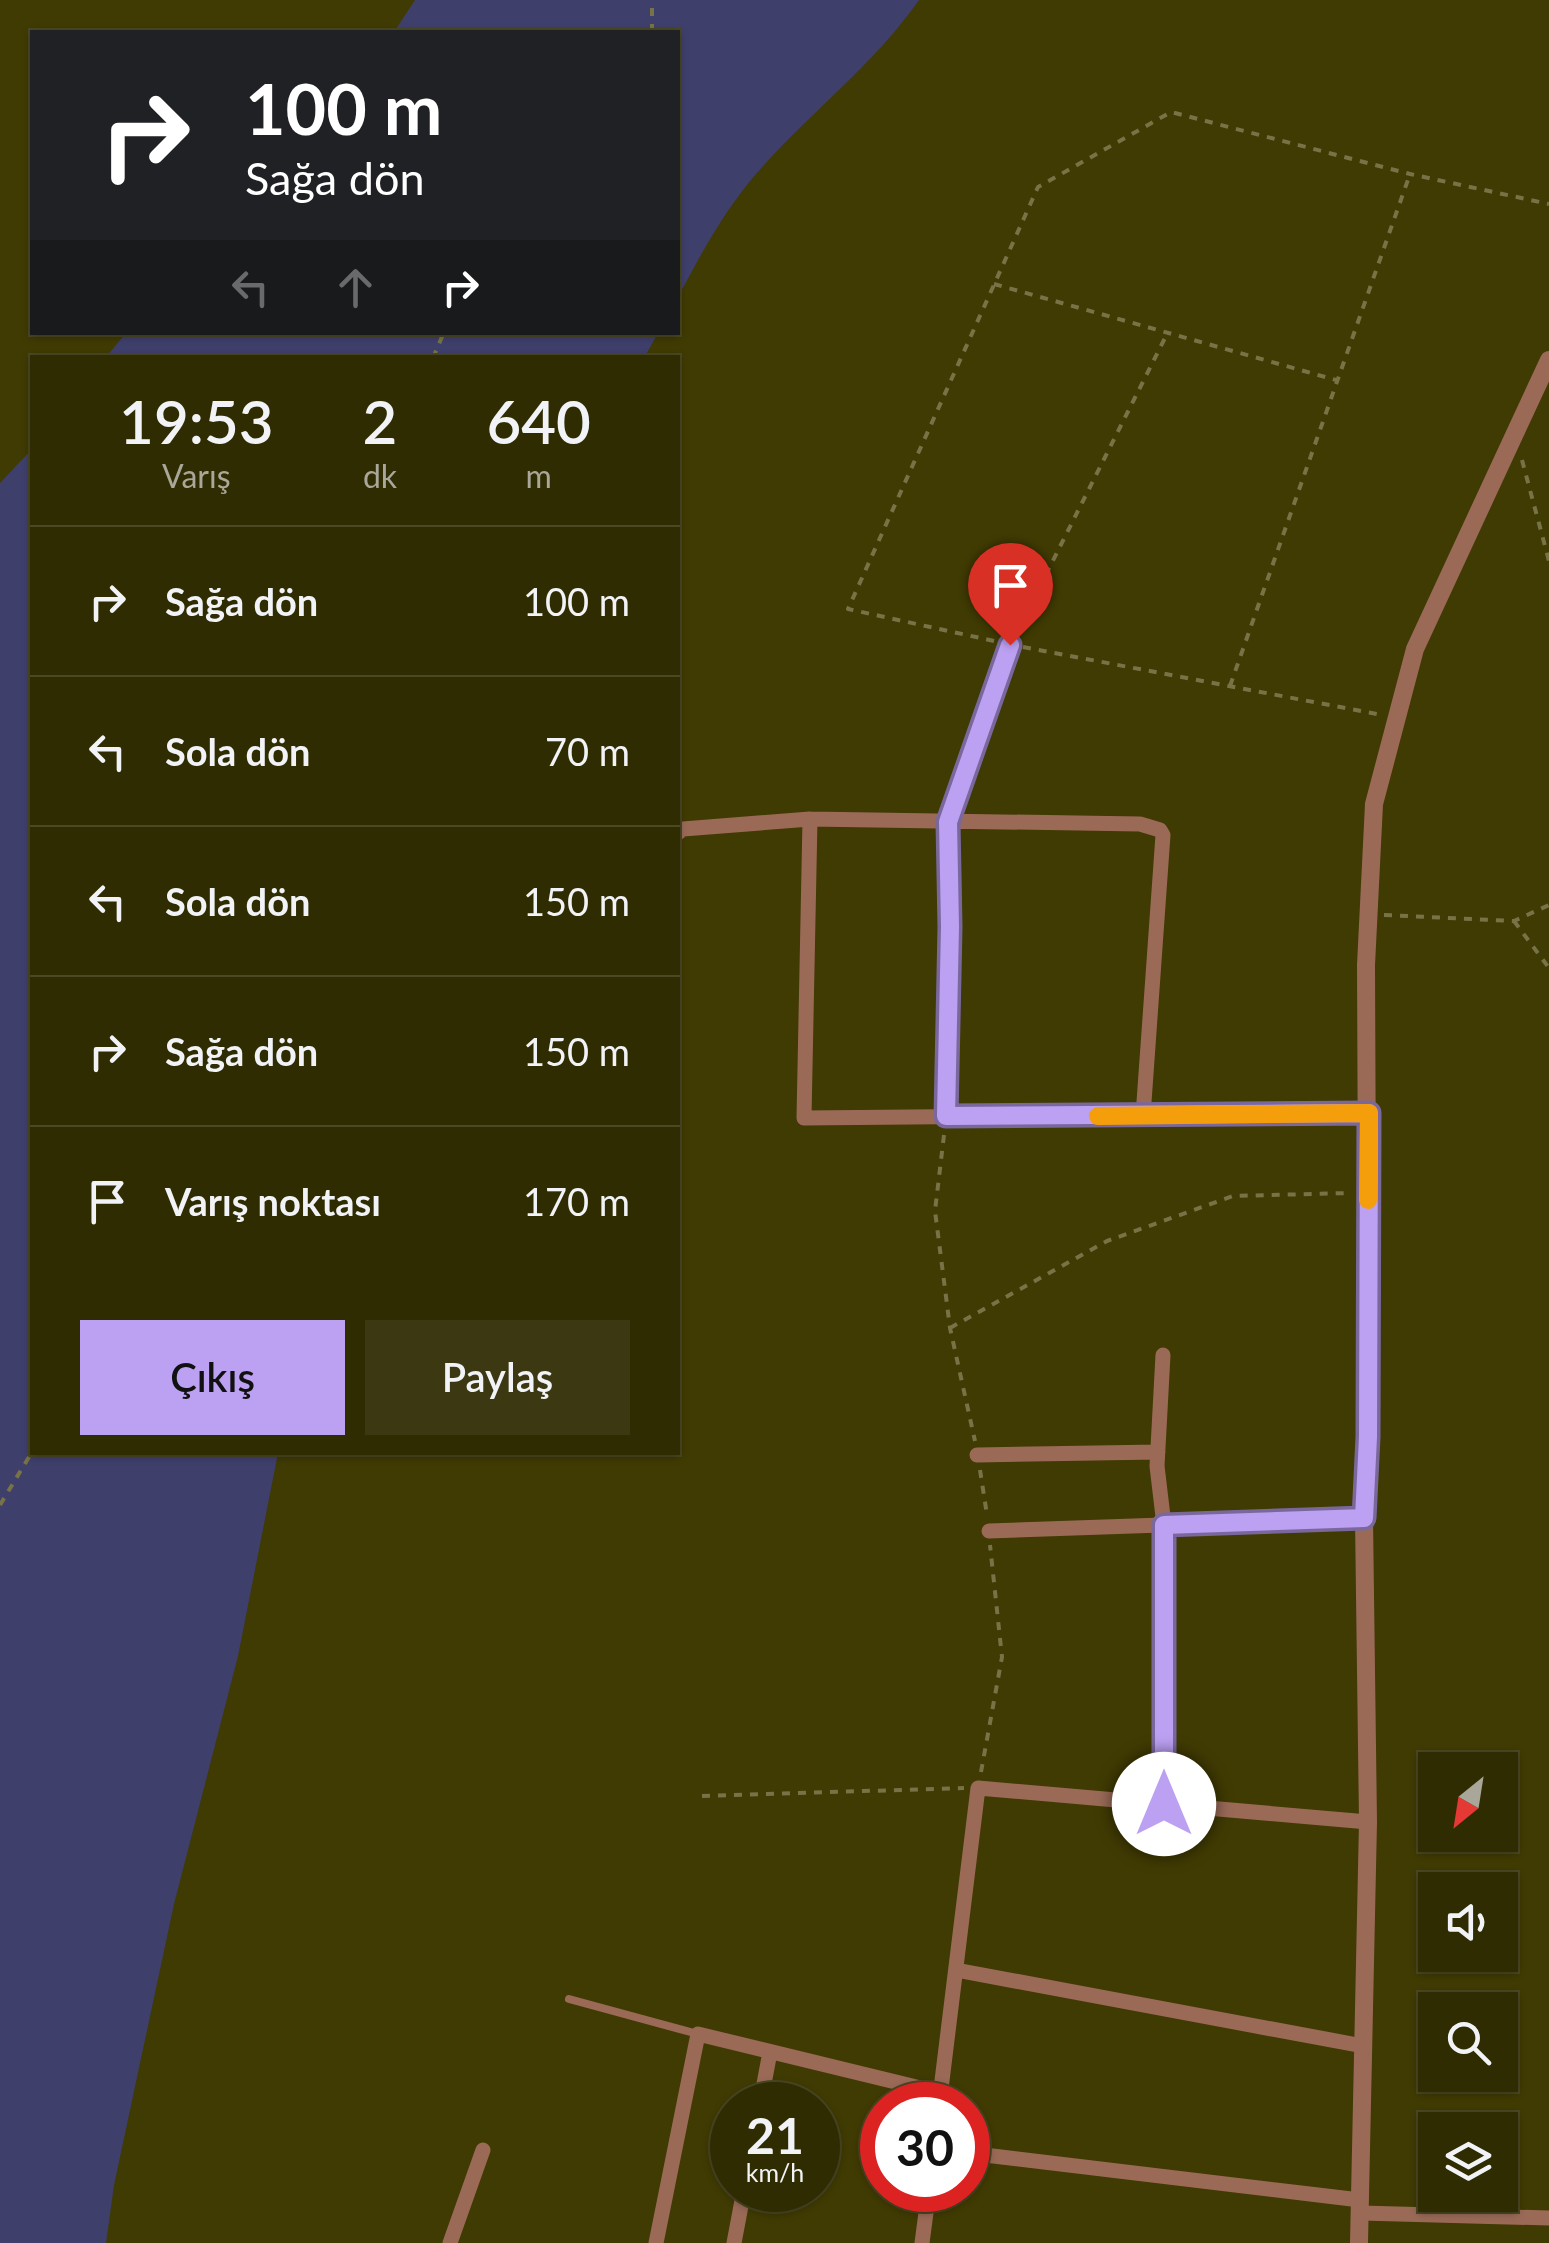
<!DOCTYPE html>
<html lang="tr">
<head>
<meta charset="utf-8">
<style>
  body { margin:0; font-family:Lato,sans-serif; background:#3c3811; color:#f1f3f6; height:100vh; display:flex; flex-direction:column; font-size:38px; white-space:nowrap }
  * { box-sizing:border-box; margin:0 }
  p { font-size:32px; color:#a8a799 }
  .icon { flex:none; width:55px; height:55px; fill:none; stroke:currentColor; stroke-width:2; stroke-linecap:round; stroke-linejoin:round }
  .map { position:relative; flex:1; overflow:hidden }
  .side { position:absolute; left:30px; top:355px; width:650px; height:1100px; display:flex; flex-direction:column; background:#302c02; border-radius:0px; box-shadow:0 2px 8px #0004,0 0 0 2px #4b4824 }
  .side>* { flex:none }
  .hud { position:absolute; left:30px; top:30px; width:650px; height:305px; border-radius:0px; box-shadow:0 2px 8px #0004,0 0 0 2px #4b4824; background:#202124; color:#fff; overflow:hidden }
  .needle { width:65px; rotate:210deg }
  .buttons { position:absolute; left:1418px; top:1752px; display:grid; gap:20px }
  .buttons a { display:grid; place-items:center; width:100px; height:100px; border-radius:0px; background:#302c02; box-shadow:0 2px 8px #0004,0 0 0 2px #4b4824; font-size:50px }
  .speed { position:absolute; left:710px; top:2082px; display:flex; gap:20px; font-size:50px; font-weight:700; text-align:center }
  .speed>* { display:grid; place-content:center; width:130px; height:130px; border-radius:50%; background:#302c02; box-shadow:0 2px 8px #0004,0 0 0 2px #4b4824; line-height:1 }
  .speed small { font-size:25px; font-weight:400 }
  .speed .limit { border:15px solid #d22; background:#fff; color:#111 }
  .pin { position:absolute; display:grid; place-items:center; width:85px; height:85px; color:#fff; margin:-102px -42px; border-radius:50% 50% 50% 0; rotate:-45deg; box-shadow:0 0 10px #0007 }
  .pin .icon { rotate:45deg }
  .me { position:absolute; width:110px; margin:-55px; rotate:0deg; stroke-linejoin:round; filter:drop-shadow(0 0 8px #0008) }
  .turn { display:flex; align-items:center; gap:35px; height:210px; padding:0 50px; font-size:45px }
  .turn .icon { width:130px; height:130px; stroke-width:2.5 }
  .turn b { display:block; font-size:70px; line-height:85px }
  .lanes { display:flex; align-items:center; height:95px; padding:0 50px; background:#0003; justify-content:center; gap:50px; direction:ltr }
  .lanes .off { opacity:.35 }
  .eta { display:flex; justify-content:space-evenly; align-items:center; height:170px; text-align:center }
  .eta b { font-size:60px; font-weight:600; line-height:70px }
  .primary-button { display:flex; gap:20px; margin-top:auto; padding:20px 50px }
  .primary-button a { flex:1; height:115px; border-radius:0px; background:#bca0f2; color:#111; font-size:40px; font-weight:600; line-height:115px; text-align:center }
  .primary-button a+a { background:#3c3811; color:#f1f3f6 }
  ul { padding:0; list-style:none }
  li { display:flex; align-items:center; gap:30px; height:150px; padding:0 50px; border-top:2px solid #4b4824 }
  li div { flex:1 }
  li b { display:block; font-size:38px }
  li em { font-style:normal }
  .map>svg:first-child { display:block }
  .green { fill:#3f3f6c }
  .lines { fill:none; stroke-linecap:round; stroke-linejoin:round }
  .path { stroke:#777346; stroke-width:4; stroke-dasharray:8 8; stroke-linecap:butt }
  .service { stroke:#9a6a57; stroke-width:8 }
  .minor { stroke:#9a6a57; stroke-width:15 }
  .tertiary { stroke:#9a6a57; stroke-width:18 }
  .route-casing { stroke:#7a689d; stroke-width:25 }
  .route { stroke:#bca0f2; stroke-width:18 }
  .slow { stroke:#f59e0b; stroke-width:18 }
</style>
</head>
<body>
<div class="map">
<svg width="1549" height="2243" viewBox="0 0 1549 2243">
  <rect width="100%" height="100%" fill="#403a03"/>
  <path class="green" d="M415 0H919C873 66 808 114 756 174 724 211 701 254 678 297V32H394Z
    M126 333V332L658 333 644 358 106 357Z
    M32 449V1452L278 1453 238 1656 174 1904 114 2185 106 2243H0V483Z"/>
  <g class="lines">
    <path class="path" d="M652 32V0
      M994 284 1336 380
      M433 358 444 332
      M1522 460 1549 561
      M1017 632 1167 334
      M994 641 848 609 1038 187 1171 112 1410 174 1549 204
      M1023 647 1382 715
      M1230 686 1410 174
      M1384 915 1514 921 1549 905
      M1514 921 1549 968
      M944 1135 935 1211 950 1328 975 1441
      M950 1328 1107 1241 1233 1196 1350 1193
      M980 1470 987 1515
      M0 1505 32 1452
      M981 1772 1002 1657 990 1545
      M702 1796 964 1788"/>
    <path class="service" d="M569 1999 698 2034"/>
    <path class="minor" d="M810 819 804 1118 1369 1113
      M678 833 683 829 810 819 1140 824 1160 830 1163 835 1143 1116
      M946 1115 950 927 948 822 1010 645
      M1163 1355 1157 1466 1164 1525V1804
      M977 1455 1158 1452
      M989 1531 1364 1518
      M956 1970 1363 2046
      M760 2105 770 2052
      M939 2105 978 1788 1368 1822
      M968 2153 1360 2200
      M1361 2213 1549 2218
      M450 2243 483 2150
      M656 2243 698 2034 941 2093
      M734 2243 744 2190
      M922 2243 929 2190"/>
    <path class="tertiary" d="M1359 2243 1368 1822 1364 1518 1368 1437 1366 965 1374 804 1415 649 1549 360"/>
  </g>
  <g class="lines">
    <defs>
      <path id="route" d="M1010 645 948 822 950 927 946 1116 1369 1113 1368 1437 1364 1518 1164 1525V1804"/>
    </defs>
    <use href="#route" class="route-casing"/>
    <use href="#route" class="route"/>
    <path class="slow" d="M1098 1116 1369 1113 1368 1200"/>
  </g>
</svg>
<div class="buttons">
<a><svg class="needle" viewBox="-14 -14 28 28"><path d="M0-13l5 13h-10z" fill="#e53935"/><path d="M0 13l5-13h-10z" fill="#a8a799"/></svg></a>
<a><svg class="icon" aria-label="sound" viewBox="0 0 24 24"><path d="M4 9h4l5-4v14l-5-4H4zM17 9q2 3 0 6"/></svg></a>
<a><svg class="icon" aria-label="search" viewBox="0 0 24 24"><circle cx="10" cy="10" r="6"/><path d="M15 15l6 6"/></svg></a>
<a><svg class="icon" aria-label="layers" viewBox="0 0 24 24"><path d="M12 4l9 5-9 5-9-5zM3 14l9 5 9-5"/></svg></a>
</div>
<div class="speed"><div>21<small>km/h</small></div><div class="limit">30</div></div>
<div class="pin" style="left:1010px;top:645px;background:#d93025"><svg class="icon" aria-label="arrive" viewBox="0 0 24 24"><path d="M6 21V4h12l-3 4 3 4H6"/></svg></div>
<svg class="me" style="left:1164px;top:1804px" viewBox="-20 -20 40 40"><circle r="19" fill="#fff"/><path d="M0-13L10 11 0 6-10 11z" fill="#bca0f2"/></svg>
<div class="hud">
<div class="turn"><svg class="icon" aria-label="right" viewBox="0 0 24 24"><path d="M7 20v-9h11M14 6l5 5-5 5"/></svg><div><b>100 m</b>Sağa dön</div></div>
<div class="lanes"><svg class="icon off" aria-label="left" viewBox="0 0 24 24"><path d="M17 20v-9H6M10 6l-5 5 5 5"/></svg><svg class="icon off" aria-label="ahead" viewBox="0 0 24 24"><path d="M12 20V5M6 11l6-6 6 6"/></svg><svg class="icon" aria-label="right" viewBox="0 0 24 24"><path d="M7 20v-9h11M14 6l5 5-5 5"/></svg></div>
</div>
<section class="side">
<div class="eta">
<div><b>19:53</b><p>Varış</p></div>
<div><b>2</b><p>dk</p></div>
<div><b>640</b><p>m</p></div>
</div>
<ul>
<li><svg class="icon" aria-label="right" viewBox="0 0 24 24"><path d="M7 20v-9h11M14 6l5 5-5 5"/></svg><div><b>Sağa dön</b></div><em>100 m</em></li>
<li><svg class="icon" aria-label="left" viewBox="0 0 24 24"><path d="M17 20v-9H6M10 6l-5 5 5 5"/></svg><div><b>Sola dön</b></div><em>70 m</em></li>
<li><svg class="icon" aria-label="left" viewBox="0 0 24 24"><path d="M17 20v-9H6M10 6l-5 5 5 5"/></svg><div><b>Sola dön</b></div><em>150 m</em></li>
<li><svg class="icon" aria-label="right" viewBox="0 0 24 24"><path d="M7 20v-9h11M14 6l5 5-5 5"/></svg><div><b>Sağa dön</b></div><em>150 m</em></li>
<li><svg class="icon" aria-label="arrive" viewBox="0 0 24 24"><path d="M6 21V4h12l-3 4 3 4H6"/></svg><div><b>Varış noktası</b></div><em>170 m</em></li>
</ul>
<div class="primary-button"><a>Çıkış</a><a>Paylaş</a></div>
</section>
</div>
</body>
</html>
